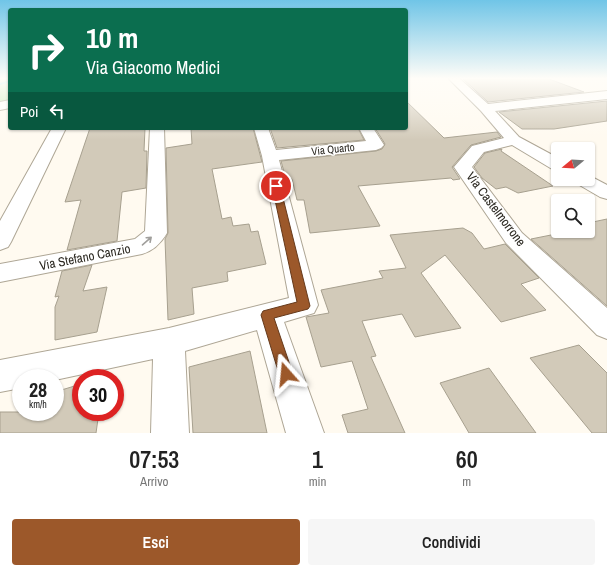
<!DOCTYPE html>
<html lang="it">
<head>
<meta charset="utf-8">
<style>
  body { margin:0; font-family:"Archivo Narrow",sans-serif; background:#f6f6f6; color:#222; height:100vh; display:flex; flex-direction:column; font-size:15px; white-space:nowrap }
  * { box-sizing:border-box; margin:0 }
  p { font-size:13px; color:#767676 }
  .icon { flex:none; width:22px; height:22px; fill:none; stroke:currentColor; stroke-width:2; stroke-linecap:round; stroke-linejoin:round }
  .map { position:relative; height:433px; overflow:hidden }
  .drawer { display:flex; flex-direction:column; background:#fff; flex:1 }
  .drawer>* { flex:none }
  .guide { position:absolute; left:8px; top:8px; width:400px; height:122px; border-radius:4px; box-shadow:0 1px 3px #0004; background:#0b6e4f; color:#fff; overflow:hidden }
  .needle { width:26px; rotate:252deg }
  .tools { position:absolute; left:551px; top:142px; display:grid; gap:8px }
  .tools a { display:grid; place-items:center; width:44px; height:44px; border-radius:4px; background:#fff; box-shadow:0 1px 3px #0004; font-size:20px }
  .speed { position:absolute; left:12px; top:369px; display:flex; gap:8px; font-size:20px; font-weight:700; text-align:center }
  .speed>* { display:grid; place-content:center; width:52px; height:52px; border-radius:50%; background:#fff; box-shadow:0 1px 3px #0004; line-height:1 }
  .speed small { font-size:10px; font-weight:400 }
  .speed .limit { border:6px solid #d22; background:#fff; color:#111 }
  .pin { position:absolute; display:grid; place-items:center; width:34px; height:34px; color:#fff; margin:-17px; border:2px solid #fff; border-radius:50%; box-shadow:0 1px 4px #0007 }
  .me { position:absolute; width:44px; margin:-22px; rotate:342deg; stroke-linejoin:round; filter:drop-shadow(0 0 3px #0008) }
  .turn { display:flex; align-items:center; gap:14px; height:84px; padding:0 12px; font-size:18px }
  .turn .icon { width:52px; height:52px; stroke-width:2.5 }
  .turn b { display:block; font-size:28px; line-height:34px }
  .then { display:flex; align-items:center; height:38px; padding:0 12px; background:#0003; gap:8px; font-size:15px }
  .eta { display:flex; justify-content:space-evenly; align-items:center; height:68px; text-align:center }
  .eta b { font-size:24px; font-weight:600; line-height:28px }
  .button { display:flex; gap:8px; margin-top:auto; padding:8px 12px }
  .button a { flex:1; height:46px; border-radius:4px; background:#9c582a; color:#fff; font-size:16px; font-weight:600; line-height:46px; text-align:center }
  .button a+a { background:#f6f6f6; color:#222 }
  .map>svg:first-child { display:block }
  .green { fill:#c2ebb3 }
  .lines { fill:none; stroke-linecap:round; stroke-linejoin:round }
  .stream { fill:#5ddfe5; fill-rule:evenodd }
  .building { fill:#d2cab9; stroke:#a7a08f }
  .street-casing { stroke:#aea695; stroke-width:2 }
  .secondary-casing { stroke:#aea695; stroke-width:2 }
  .street { fill:#fff; fill-rule:evenodd }
  .secondary { fill:#fff; fill-rule:evenodd }
  .oneway { stroke:#a09f9c }
  .route { fill:#9c582a; stroke:#65391b }
  .labels { text-anchor:middle; dominant-baseline:central; stroke-width:3; stroke-linejoin:round; paint-order:stroke }
  .far-street-label { font-size:11px; fill:#2c2922; stroke:#fff }
  .street-label { font-size:13px; fill:#2c2922; stroke:#fff }
</style>
</head>
<body>
<div class="map">
<svg width="607" height="433" viewBox="0 0 607 433">
  <rect width="100%" height="100%" fill="#fffaf0"/>
  <path class="green" d="M0 79H10V101L0 103Z"/>
  <g class="lines">
    <path class="stream" d="M9 80H10V82L0 85V83Z"/>
  </g>
  <path class="building" d="M463 79H549L584 92 488 102Z
    M406 101 444 138 497 132 501 137 471 145 452 167 460 179 453 180 451 178 358 186 380 226 310 233 304 200H297L292 179H286L281 161 376 151 382 149 385 144 375 128H406Z
    M607 101V121L554 129H522L499 112Z
    M90 128H145L144 151H147L146 188 122 192 117 241 67 250 81 200 65 202Z
    M191 128H253L262 162 212 169 222 219 231 217 233 226 249 224 251 232 258 231 266 264 227 272 228 281 192 288 194 314 168 320 165 239 168 233 166 148 192 144Z
    M270 128H358L364 140 277 148Z
    M502 149 501 151 553 186 518 193 506 187 496 189 482 178 474 167 485 153Z
    M607 219V306L531 239 556 234 552 230 558 229V231H588V223Z
    M463 228 472 233 484 249 505 244 539 278 521 284 546 310 501 322 445 255 421 273 461 328 415 337 402 314 362 321 376 356 371 357 405 433H348L342 415 368 409 352 361 321 367 306 317 329 313 321 290 383 278 379 271 406 268 390 235Z
    M92 265 83 291 107 287 97 332 55 340V307L59 296 55 297 62 271Z
    M579 345 607 373V433H592L530 358Z
    M250 351 267 433H193L189 367Z
    M489 368 536 433H469L440 383Z
    M81 384V412H99L96 433H0V412H55V392Z"/>
  <g class="lines">
    <defs>
      <path id="street" d="M449 79H460L488 104 607 91V99L495 111 519 137 558 158V170L552 169 512 145 484 152 472 167 522 233 607 308V339L597 335 506 243 454 167 472 146 504 138 481 111Z
        M52 128H66L11 242 8 247 0 250V221Z
        M150 128H164L167 233C161 243 153 251 142 254L0 282V264L135 239 145 231Z
        M254 128H268L276 150 366 141 359 128H373L384 145 381 148 376 150 279 160 318 305 314 313 284 322 324 433H286L257 330 185 351 189 433H151L153 359 55 380V378H21V388L0 392V360L169 328 289 298 262 156Z
        M588 175 607 185V199L600 197 576 183 573 179H588Z"/>
      <path id="secondary" d="M10 100V108L0 110V102Z"/>
    </defs>
    <use href="#street" class="street-casing"/>
    <use href="#secondary" class="secondary-casing"/>
    <use href="#street" class="street"/>
    <use href="#secondary" class="secondary"/>
  </g>
  <defs><path id="oneway-shaft" d="M-6 0H5M1.5-3L5.5 0L1.5 3" fill="none" stroke-width="1.6" stroke-linecap="round" stroke-linejoin="round"/></defs>
  <use class="oneway" href="#oneway-shaft" transform="translate(147 241) rotate(-41)"/>
  <linearGradient id="sky" x2="0" y2="1"><stop stop-color="#70c5e7"/><stop offset="0.56" stop-color="#fffdf8"/><stop offset="1" stop-color="#fffdf8" stop-opacity="0"/></linearGradient>
  <rect width="607" height="140" fill="url(#sky)"/>
  <path class="route" d="M276 183 280 186 310 306 308 309 274 318 293 374 291 379 286 381 281 379 279 374 261 315 263 311 297 302 272 186Z"/>
  <g class="labels">
    <g class="far-street-label">
      <text transform="translate(333 149) rotate(-6)">Via Quarto</text>
    </g>
    <g class="street-label">
      <text transform="translate(496 209) rotate(53)">Via Castelmorrone</text>
      <text transform="translate(85 257) rotate(-11)">Via Stefano Canzio</text>
    </g>
  </g>
</svg>
<div class="tools">
<a><svg class="needle" viewBox="-14 -14 28 28"><path d="M0-13l5 13h-10z" fill="#e53935"/><path d="M0 13l5-13h-10z" fill="#767676"/></svg></a>
<a><svg class="icon" aria-label="search" viewBox="0 0 24 24"><circle cx="10" cy="10" r="6"/><path d="M15 15l6 6"/></svg></a>
</div>
<div class="speed"><div>28<small>km/h</small></div><div class="limit">30</div></div>
<div class="pin" style="left:276px;top:186px;background:#d93025"><svg class="icon" aria-label="arrive" viewBox="0 0 24 24"><path d="M6 21V4h12l-3 4 3 4H6"/></svg></div>
<svg class="me" style="left:286px;top:374px" viewBox="-20 -20 40 40"><path d="M0-17L14 15 0 8-14 15z" fill="#9c582a" stroke="#fff" stroke-width="4"/></svg>
<div class="guide">
<div class="turn"><svg class="icon" aria-label="right" viewBox="0 0 24 24"><path d="M7 20v-9h11M14 6l5 5-5 5"/></svg><div><b>10 m</b>Via Giacomo Medici</div></div>
<div class="then">Poi<svg class="icon" aria-label="left" viewBox="0 0 24 24"><path d="M17 20v-9H6M10 6l-5 5 5 5"/></svg></div>
</div>
</div>
<section class="drawer">
<div class="eta">
<div><b>07:53</b><p>Arrivo</p></div>
<div><b>1</b><p>min</p></div>
<div><b>60</b><p>m</p></div>
</div>
<div class="button"><a>Esci</a><a>Condividi</a></div>
</section>
</body>
</html>
